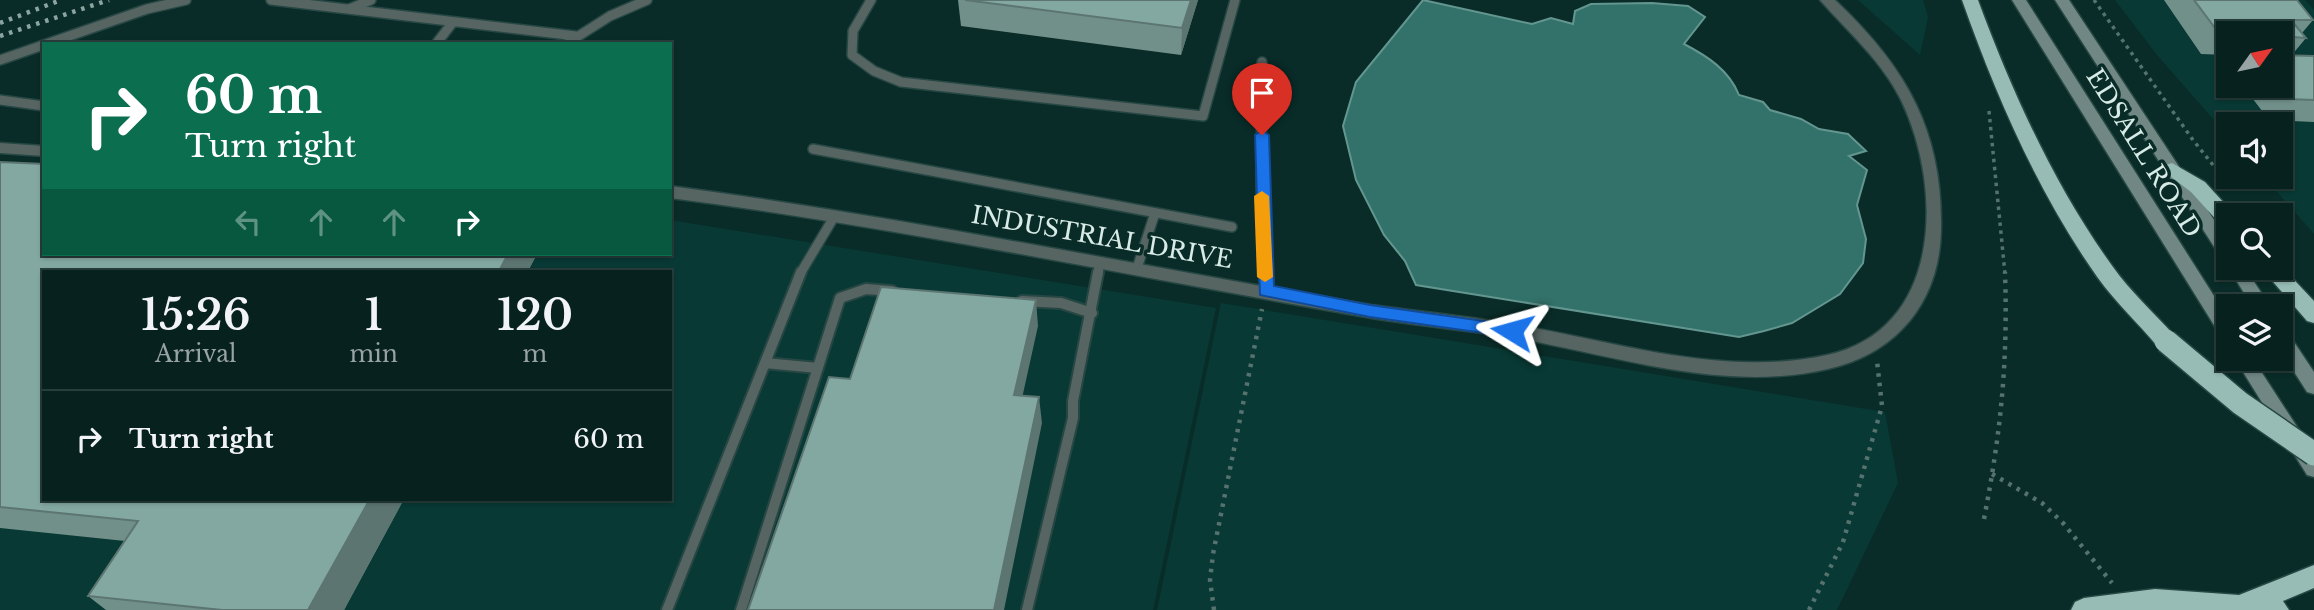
<!DOCTYPE html>
<html lang="en">
<head>
<meta charset="utf-8">
<style>
  body { margin:0; font-family:"Libre Baskerville",serif; background:#152e2b; color:#f1f3f6; height:100vh; display:flex; flex-direction:column; font-size:26px; white-space:nowrap }
  * { box-sizing:border-box; margin:0 }
  p { font-size:23px; color:#98a3a4 }
  .icon { flex:none; width:38px; height:38px; fill:none; stroke:currentColor; stroke-width:2; stroke-linecap:round; stroke-linejoin:round }
  .map { position:relative; flex:1; overflow:hidden }
  .sheet { position:absolute; left:42px; top:270px; width:630px; height:231px; display:flex; flex-direction:column; background:#07211e; border-radius:0px; box-shadow:0 2px 5px #0004,0 0 0 2px #283e3c }
  .sheet>* { flex:none }
  .hud { position:absolute; left:42px; top:42px; width:630px; height:214px; border-radius:0px; box-shadow:0 2px 5px #0004,0 0 0 2px #283e3c; background:#0b6e4f; color:#fff; overflow:hidden }
  .needle { width:46px; rotate:57deg }
  .tools { position:absolute; left:2216px; top:21px; display:grid; gap:14px }
  .tools a { display:grid; place-items:center; width:77px; height:77px; border-radius:0px; background:#07211e; box-shadow:0 2px 5px #0004,0 0 0 2px #283e3c; font-size:35px }
  .pin { position:absolute; display:grid; place-items:center; width:60px; height:60px; color:#fff; margin:-72px -30px; border-radius:50% 50% 50% 0; rotate:-45deg; box-shadow:0 0 7px #0007 }
  .pin .icon { rotate:45deg }
  .me { position:absolute; width:77px; margin:-38px; rotate:278deg; stroke-linejoin:round; filter:drop-shadow(0 0 5px #0008) }
  .turn { display:flex; align-items:center; gap:24px; height:147px; padding:0 28px; font-size:32px }
  .turn .icon { width:91px; height:91px; stroke-width:2.5 }
  .turn b { display:block; font-size:49px; line-height:60px }
  .lanes { display:flex; align-items:center; height:66px; padding:0 28px; background:#0003; justify-content:center; gap:35px; direction:ltr }
  .lanes .off { opacity:.35 }
  .eta { display:flex; justify-content:space-evenly; align-items:center; height:119px; text-align:center }
  .eta b { font-size:42px; font-weight:600; line-height:49px }
  ul { padding:0; list-style:none }
  li { display:flex; align-items:center; gap:21px; height:98px; padding:0 28px; border-top:2px solid #283e3c }
  li div { flex:1 }
  li b { display:block; font-size:26px }
  li em { font-style:normal }
  .map>svg:first-child { display:block }
  .built { fill:#083934; fill-rule:evenodd }
  .water { fill:#32726a; stroke:#649690; stroke-width:2 }
  .lines { fill:none; stroke-linecap:round; stroke-linejoin:round }
  .service-far1-casing { stroke:#264743; stroke-width:12 }
  .service-casing { stroke:#264743; stroke-width:14 }
  .tertiary-casing { stroke:#264743; stroke-width:3 }
  .secondary-casing { stroke:#264743; stroke-width:3 }
  .motorway-casing { stroke:#264743; stroke-width:3 }
  .path-far1 { stroke:#55726e; stroke-width:3.5; stroke-dasharray:3.5 4.5; stroke-linecap:butt }
  .path { stroke:#55726e; stroke-width:4.5; stroke-dasharray:3.5 6; stroke-linecap:butt }
  .service-far1 { stroke:#566462; stroke-width:9 }
  .service { stroke:#566462; stroke-width:10 }
  .tertiary { fill:#566462; fill-rule:evenodd }
  .secondary { fill:#708783; fill-rule:evenodd }
  .motorway { fill:#97bbb5; fill-rule:evenodd }
  .rail { stroke:#8ca5a1; stroke-width:4.5; stroke-dasharray:3.5 6; stroke-linecap:butt }
  .motorway-bridge-casing { stroke:#264743; stroke-width:26; stroke-linecap:butt }
  .motorway-bridge { stroke:#97bbb5; stroke-width:23 }
  .wall { fill:#71908a }
  .shaded-wall { fill:#5c7571 }
  .building { fill:#83a7a1; stroke:#5c7571; stroke-width:2 }
  .route { fill:#1a73e8; stroke:#114b97; stroke-width:2 }
  .slow { fill:#f59e0b }
  .labels { text-anchor:middle; dominant-baseline:central; stroke-width:7; stroke-linejoin:round; paint-order:stroke }
  .street-label { font-size:24px; fill:#d8ebe7; stroke:#092c28 }
</style>
</head>
<body>
<div class="map">
<svg width="2314" height="610" viewBox="0 0 2314 610">
  <rect width="100%" height="100%" fill="#092c28"/>
  <path class="built" d="M1858 0H1923L1928 17 1920 55Z
    M2115 0H2305L2314 10V234L2264 177H2280V124H2228V136L2157 55ZM2228 33H2280V86H2228Z
    M0 170 44 254H670V220L1216 308 1153 610H0ZM44 271H670V499H44Z
    M1221 303 1885 412 1898 483 1837 610H1157Z"/>
  <path class="water" d="M1423 0 1532 24 1551 18 1573 24 1575 11 1591 4 1652 3 1688 6 1705 17 1684 44C1707 56 1729 70 1739 95L1763 102 1770 110 1801 119 1819 129 1848 134 1866 151 1849 156 1867 170 1857 205 1866 239 1863 263 1840 294 1792 323 1764 331 1739 337 1416 285 1405 261 1384 235 1356 180 1343 126 1356 82Z"/>
  <g class="lines">
    <defs>
      <path id="service-far1" d="M271 0 576 36
        M871 0 853 31 852 55 874 71 901 82 1203 116 1235 0
        M349 9 371 0
        M436 44 453 22
        M566 44 610 16 647 0
        M0 60 147 9 186 0
        M1262 62 1261 184 1265 274
        M0 100 44 106
        M813 149 1232 227
        M1137 268 1155 213
        M800 274 834 217
        M1098 274 1100 262"/>
      <path id="service" d="M1265 272 1266 290
        M1022 301 1061 303 1092 313
        M765 363 818 368
        M667 610 801 272
        M741 610 840 298 866 289 892 291
        M1027 610 1073 418V401L1098 272"/>
      <path id="tertiary" d="M1820 0H1835C1905 66 1943 130 1941 229 1940 301 1898 353 1828 369 1720 394 1609 353 1504 336 1458 329 1411 325 1366 317 1134 277 904 228 670 198V186C906 217 1137 266 1371 305 1414 311 1457 315 1499 322 1607 338 1717 379 1827 355 1943 330 1943 187 1901 100 1881 60 1849 33 1820 0Z
        M0 143 44 146V156L0 153Z"/>
      <path id="secondary" d="M2012 0H2026L2228 318V340L2222 338Z
        M2055 0H2069L2228 241V261L2222 259Z
        M2228 267 2245 268 2270 306H2252Z
        M2280 328 2286 330 2314 372V394L2307 392 2280 350Z
        M2235 359H2253L2314 453V477L2307 475Z"/>
      <path id="motorway" d="M1962 0H1978C2012 92 2055 187 2113 267 2130 291 2154 313 2174 335L2177 341 2174 347H2158C2139 324 2116 303 2098 278 2039 195 1996 96 1962 0Z
        M2172 163 2205 182 2235 215H2228V227L2221 225 2191 192 2162 170 2165 165Z
        M2280 265 2314 301V323L2307 321 2261 268H2280Z
        M2314 565V588L2283 601 2289 610H2071L2075 602 2084 598 2155 589 2239 595Z"/>
    </defs>
    <use href="#service-far1" class="service-far1-casing"/>
    <use href="#service" class="service-casing"/>
    <use href="#tertiary" class="tertiary-casing"/>
    <use href="#secondary" class="secondary-casing"/>
    <use href="#motorway" class="motorway-casing"/>
    <path class="path-far1" d="M2094 0 2193 140 2233 190
      M1989 111 2005 274
      M2245 205 2253 215"/>
    <path class="path" d="M1992 474 2042 503 2063 523 2112 583
      M1984 519C2001 431 2008 362 2005 272
      M1214 610 1210 580 1213 554 1262 309
      M1809 610 1843 542 1882 406 1877 361"/>
    <use href="#service-far1" class="service-far1"/>
    <use href="#service" class="service"/>
    <use href="#tertiary" class="tertiary"/>
    <use href="#secondary" class="secondary"/>
    <use href="#motorway" class="motorway"/>
    <path class="rail" d="M0 23 61 0
      M0 36 109 0"/>
    <defs>
      <path id="motorway-bridge" d="M2166 341 2240 403 2314 454"/>
    </defs>
    <use href="#motorway-bridge" class="motorway-bridge-casing"/>
    <use href="#motorway-bridge" class="motorway-bridge"/>
  </g>
  <path class="wall" d="M958 0H1198L1181 55 961 26Z
    M2164 0H2297L2313 20 2302 33 2306 38 2291 56H2314V122L2269 120 2243 86H2280V33H2228V55L2201 54Z
    M0 162 44 254H537L528 271 44 499H404L344 610H106L88 596 125 541 0 528Z"/>
  <path class="shaded-wall" d="M1191 0H1198L1181 55 1182 28Z
    M508 254H537L528 271H499Z
    M1036 300 1038 326 1017 421 1014 395Z
    M1039 397 1042 423 1004 610H994Z
    M370 499H404L344 610H308Z"/>
  <path class="building" d="M965 0H1191L1182 28Z
    M2194 0H2297L2313 20H2291L2306 38 2280 36V33L2218 32Z
    M2280 55 2314 56V100L2287 99 2277 86H2280Z
    M0 162 44 164V254H508L499 271H44V499H370L308 610H222L88 596 138 521 0 507Z
    M881 287 1036 300 1014 395 1039 397 994 610H748L829 377 850 379Z"/>
  <path class="route" d="M1262 130 1269 135 1274 286 1370 305 1512 325 1518 326V335L1512 337 1370 317 1260 295 1255 135Z"/>
  <path class="slow" d="M1262 191 1269 196 1273 277 1265 282 1257 277 1254 196Z"/>
  <g class="labels">
    <g class="street-label">
      <text transform="translate(2144 153) rotate(58)">EDSALL ROAD</text>
      <text transform="translate(1102 237) rotate(10)">INDUSTRIAL DRIVE</text>
    </g>
  </g>
</svg>
<div class="tools">
<a><svg class="needle" viewBox="-14 -14 28 28"><path d="M0-13l5 13h-10z" fill="#e53935"/><path d="M0 13l5-13h-10z" fill="#98a3a4"/></svg></a>
<a><svg class="icon" aria-label="sound" viewBox="0 0 24 24"><path d="M4 9h4l5-4v14l-5-4H4zM17 9q2 3 0 6"/></svg></a>
<a><svg class="icon" aria-label="search" viewBox="0 0 24 24"><circle cx="10" cy="10" r="6"/><path d="M15 15l6 6"/></svg></a>
<a><svg class="icon" aria-label="layers" viewBox="0 0 24 24"><path d="M12 4l9 5-9 5-9-5zM3 14l9 5 9-5"/></svg></a>
</div>
<div class="pin" style="left:1262px;top:135px;background:#d93025"><svg class="icon" aria-label="arrive" viewBox="0 0 24 24"><path d="M6 21V4h12l-3 4 3 4H6"/></svg></div>
<svg class="me" style="left:1512px;top:331px" viewBox="-20 -20 40 40"><path d="M0-17L14 15 0 8-14 15z" fill="#1a73e8" stroke="#fff" stroke-width="4"/></svg>
<div class="hud">
<div class="turn"><svg class="icon" aria-label="right" viewBox="0 0 24 24"><path d="M7 20v-9h11M14 6l5 5-5 5"/></svg><div><b>60 m</b>Turn right</div></div>
<div class="lanes"><svg class="icon off" aria-label="left" viewBox="0 0 24 24"><path d="M17 20v-9H6M10 6l-5 5 5 5"/></svg><svg class="icon off" aria-label="ahead" viewBox="0 0 24 24"><path d="M12 20V5M6 11l6-6 6 6"/></svg><svg class="icon off" aria-label="ahead" viewBox="0 0 24 24"><path d="M12 20V5M6 11l6-6 6 6"/></svg><svg class="icon" aria-label="right" viewBox="0 0 24 24"><path d="M7 20v-9h11M14 6l5 5-5 5"/></svg></div>
</div>
<section class="sheet">
<div class="eta">
<div><b>15:26</b><p>Arrival</p></div>
<div><b>1</b><p>min</p></div>
<div><b>120</b><p>m</p></div>
</div>
<ul>
<li><svg class="icon" aria-label="right" viewBox="0 0 24 24"><path d="M7 20v-9h11M14 6l5 5-5 5"/></svg><div><b>Turn right</b></div><em>60 m</em></li>
</ul>
</section>
</div>
</body>
</html>
